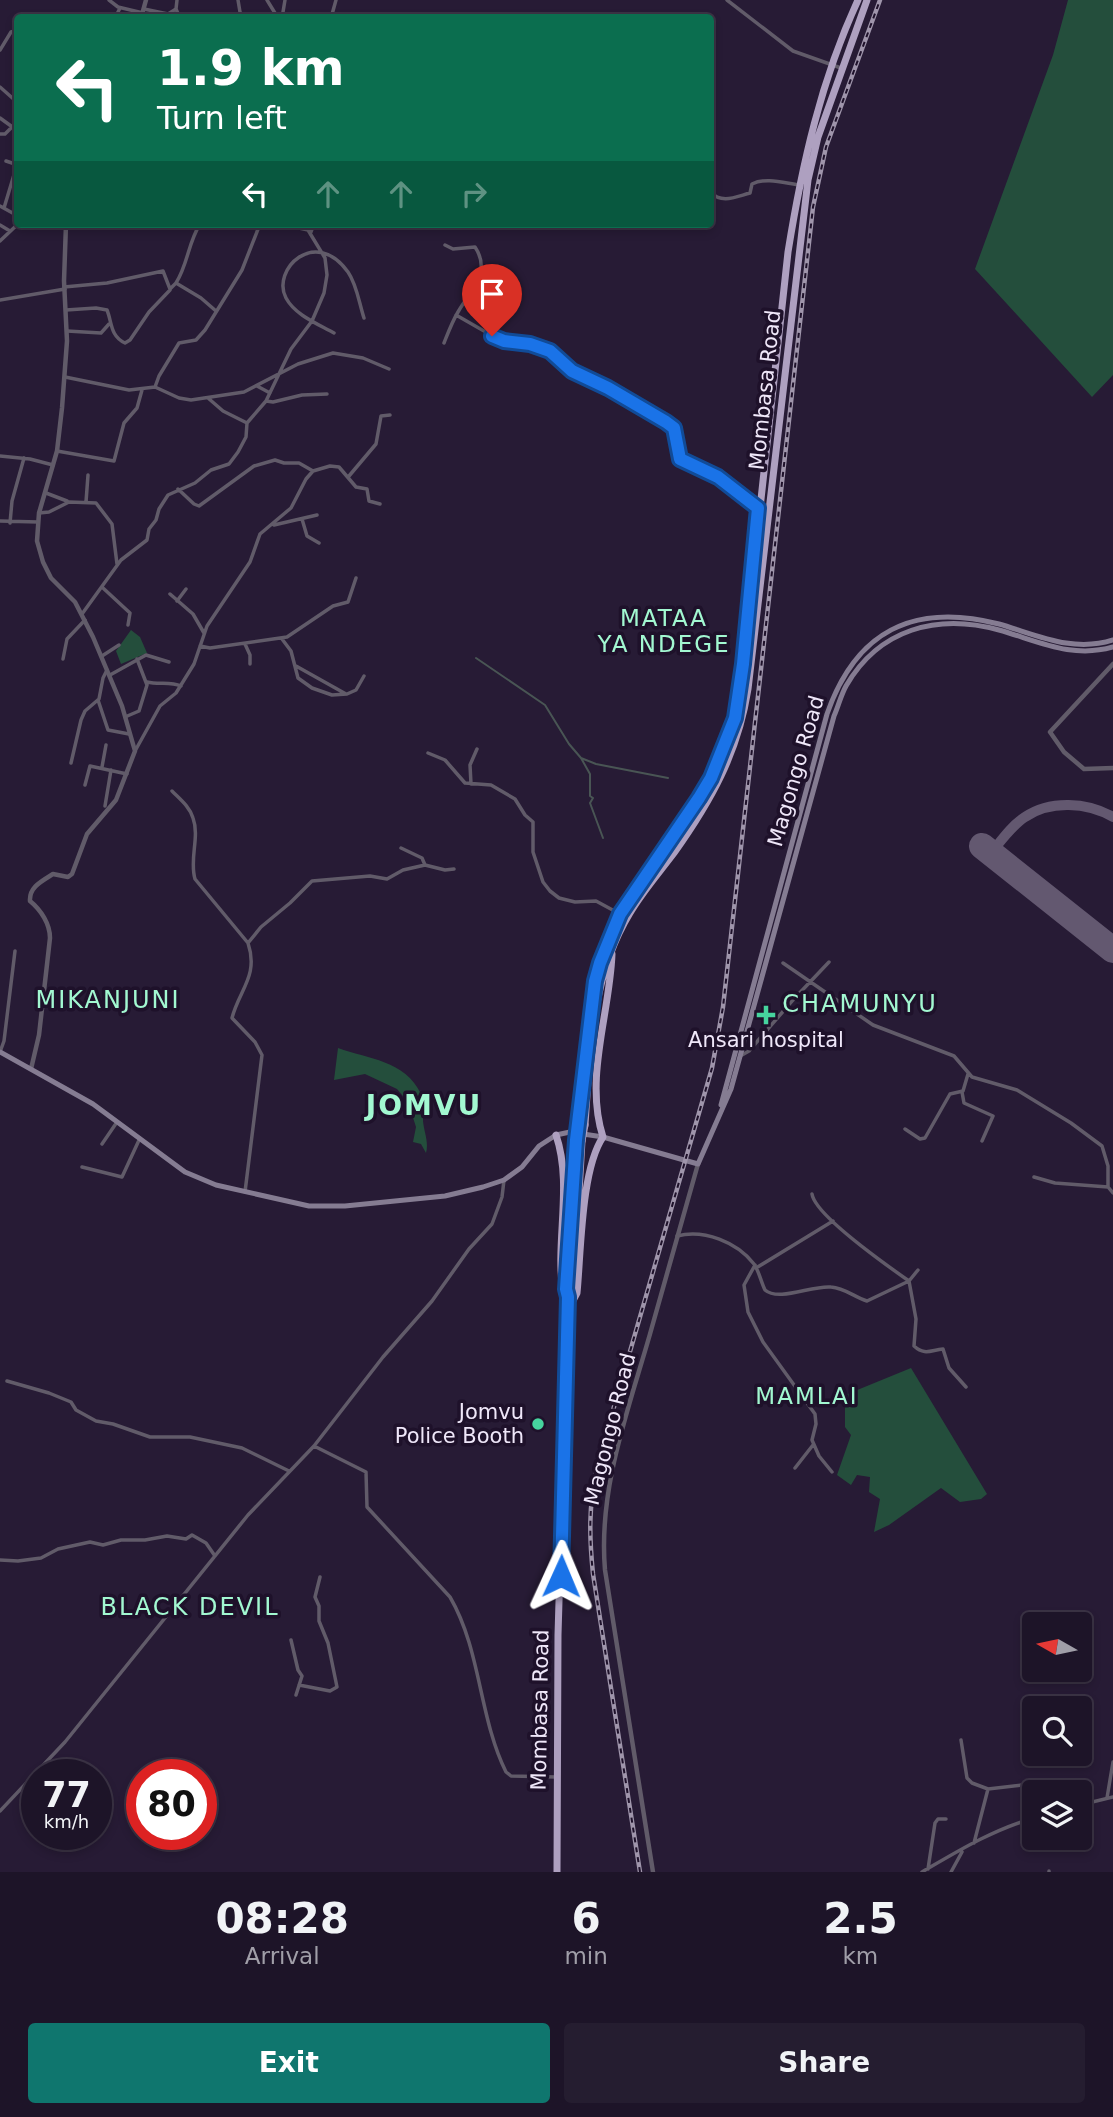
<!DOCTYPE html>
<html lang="en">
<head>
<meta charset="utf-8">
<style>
  body { margin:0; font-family:"DejaVu Sans",sans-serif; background:#251d30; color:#f1f3f6; height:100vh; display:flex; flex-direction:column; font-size:26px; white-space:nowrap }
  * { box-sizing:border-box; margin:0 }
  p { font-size:23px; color:#a09ea8 }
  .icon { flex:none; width:38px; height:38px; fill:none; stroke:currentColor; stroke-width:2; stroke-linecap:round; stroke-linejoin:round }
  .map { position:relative; height:1872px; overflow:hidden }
  .panel { display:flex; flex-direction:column; background:#1d1428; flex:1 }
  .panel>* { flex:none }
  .top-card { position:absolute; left:14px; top:14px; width:700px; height:214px; border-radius:7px; box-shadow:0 4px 10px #0003,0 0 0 2px #3b3345; background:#0b6e4f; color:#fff; overflow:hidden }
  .needle { width:46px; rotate:279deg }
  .tools { position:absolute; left:1022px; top:1612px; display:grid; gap:14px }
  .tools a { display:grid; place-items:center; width:70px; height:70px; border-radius:7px; background:#1d1428; box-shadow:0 4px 10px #0003,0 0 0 2px #3b3345; font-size:35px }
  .speed { position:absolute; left:21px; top:1759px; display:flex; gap:14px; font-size:35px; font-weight:700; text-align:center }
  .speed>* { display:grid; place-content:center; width:91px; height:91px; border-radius:50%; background:#1d1428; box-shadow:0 4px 10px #0003,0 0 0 2px #3b3345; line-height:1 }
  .speed small { font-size:18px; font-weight:400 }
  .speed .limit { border:10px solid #d22; background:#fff; color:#111 }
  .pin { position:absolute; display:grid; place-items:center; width:60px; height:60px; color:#fff; margin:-72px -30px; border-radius:50% 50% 50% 0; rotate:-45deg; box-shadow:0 0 7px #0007 }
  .pin .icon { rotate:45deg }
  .me { position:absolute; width:77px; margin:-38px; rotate:1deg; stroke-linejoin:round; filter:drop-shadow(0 0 5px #0008) }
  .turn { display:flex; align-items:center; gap:24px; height:147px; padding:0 28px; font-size:32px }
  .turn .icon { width:91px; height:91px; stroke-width:2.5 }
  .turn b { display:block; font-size:49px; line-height:60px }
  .lanes { display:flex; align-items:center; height:66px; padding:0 28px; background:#0003; justify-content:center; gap:35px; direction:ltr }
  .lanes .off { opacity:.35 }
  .eta { display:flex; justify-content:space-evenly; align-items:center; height:119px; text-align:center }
  .eta b { font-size:42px; font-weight:800; line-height:49px }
  .action { display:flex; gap:14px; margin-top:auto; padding:14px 28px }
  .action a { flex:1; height:80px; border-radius:7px; background:#0f766e; color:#fff; font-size:28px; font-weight:800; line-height:80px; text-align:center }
  .action a+a { background:#251d30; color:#f1f3f6 }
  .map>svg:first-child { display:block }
  .green { fill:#244e3c }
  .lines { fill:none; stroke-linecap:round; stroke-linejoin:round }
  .stream { stroke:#495554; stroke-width:2 }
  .taxiway { stroke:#635870; stroke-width:10 }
  .runway { stroke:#635870; stroke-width:26 }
  .minor { stroke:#615b69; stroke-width:3.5 }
  .tertiary { stroke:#615b69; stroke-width:4.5 }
  .secondary { stroke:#857c92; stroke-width:5 }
  .trunk { stroke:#aea0c0; stroke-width:7 }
  .rail-casing { stroke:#9f95ab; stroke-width:4.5 }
  .rail { stroke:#1e112a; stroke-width:2; stroke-dasharray:5; stroke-linecap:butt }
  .trunk-bridge { stroke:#aea0c0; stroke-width:7 }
  .route-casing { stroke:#114b97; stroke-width:18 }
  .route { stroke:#1a73e8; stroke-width:12 }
  .poi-dot { fill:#46d49e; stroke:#1e112a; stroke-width:2.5 }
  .labels { text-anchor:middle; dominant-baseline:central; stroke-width:7; stroke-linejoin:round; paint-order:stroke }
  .street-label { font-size:21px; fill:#efe7f9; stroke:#1e112a }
  .poi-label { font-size:21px; fill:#efe7f9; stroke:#1e112a }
  .neighbourhood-label { font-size:23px; letter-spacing:2px; fill:#a2f8d1; stroke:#1e112a }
  .quarter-label { font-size:24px; letter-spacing:2px; fill:#a2f8d1; stroke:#1e112a }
  .district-label { font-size:28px; font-weight:bold; letter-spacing:2px; fill:#a2f8d1; stroke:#1e112a }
</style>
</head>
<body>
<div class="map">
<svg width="1113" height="1872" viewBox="0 0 1113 1872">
  <rect width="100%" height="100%" fill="#271b35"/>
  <path class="green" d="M1068 0H1113V375L1092 397 975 269 1053 55Z
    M131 630 140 637 147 653 121 664 116 651Z
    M338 1048C368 1059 405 1060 421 1094 424 1102 423 1113 423 1121 424 1132 429 1142 426 1153L421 1144 413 1142 416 1127 408 1102 397 1089 365 1074 334 1080Z
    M911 1368 987 1494 981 1499 960 1502 941 1488 889 1525 874 1532 880 1499 869 1492 870 1477 857 1475 851 1485 837 1475 851 1435 845 1427V1395Z"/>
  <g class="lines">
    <path class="stream" d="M476 658 545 705 569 744 581 758 596 764 668 778
      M581 758 590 774V796L593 798 590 803 603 838"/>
    <path class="taxiway" d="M991 853C1001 841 1011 826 1025 817 1050 800 1087 802 1113 817"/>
    <path class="runway" d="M982 846 1113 950"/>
    <path class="minor" d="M109 0 118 7 143 13
      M238 0 240 12 244 18
      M267 0 278 18
      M727 0 793 51 841 68
      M144 9 168 14 176 9 177 0
      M176 9 180 18
      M379 17V18
      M115 18 120 8
      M282 18 285 0
      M331 18 336 0
      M0 50 11 32 18 30
      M0 87 18 103
      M0 118 18 131
      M0 134H5L12 127
      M710 192C722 204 735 197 750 193L752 184C766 177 784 183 799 185
      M0 206 18 216
      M4 208 16 168 15 164 6 161
      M0 225 10 231
      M311 232 314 224
      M0 241 18 224
      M176 283C188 264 188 243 200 224
      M64 287 107 283 163 271 170 289 176 283 201 298 216 311
      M0 300 65 289
      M66 310 96 308 107 310C112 322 110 336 125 343L130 340 149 312 170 290
      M456 315 498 339 530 344 549 351 572 371 608 388 666 422 674 428 673 435 680 459 717 477 758 507H769
      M67 331 101 333 109 324
      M334 333C318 324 295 315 286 298 271 270 315 226 348 272 357 285 359 303 364 318
      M444 343C448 333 452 322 458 312 470 291 492 272 475 247L453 249 445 245
      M65 377 129 390 155 387 179 398 191 400 244 392 298 364 333 353 363 358 389 369
      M257 386 270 393
      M155 387 159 376 179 343 196 340 205 330 242 270 260 224
      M208 398 223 411 247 423
      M266 401 273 402 302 395 327 394
      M57 451 114 461 124 423 137 408 142 390
      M0 456 30 459 53 465
      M349 476 376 444 381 416 390 415
      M178 489 194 504 199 506 254 466 275 460 284 463H299L313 471
      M46 493 67 501
      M86 502 88 475
      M39 513 49 512 69 502 96 503 112 524 117 564
      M302 519 307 536 319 543
      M0 521 38 522
      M10 523 12 501 24 458
      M274 525 317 515
      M103 588 130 613 128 625
      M170 594 193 614 204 633
      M177 601 186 589
      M82 614 121 560 147 540 149 529 156 520 159 509 168 495 195 483 211 470 229 464 238 452 246 437 247 423 266 401 291 349 312 321 324 293 327 275 325 258 308 230 281 224
      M282 639 291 651 298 678 312 688 332 695 347 694 356 690 364 676
      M245 644 250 655V664
      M200 646 210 648 287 637 333 606 348 602 356 578
      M102 656 119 645
      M63 659 67 639 85 620
      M296 666 346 694
      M110 675 146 655 169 662
      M147 682C159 685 170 681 181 686
      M98 700 108 730 129 734
      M125 717 139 711 147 685 137 659
      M135 751 160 706 176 693 194 664 207 626 250 562 260 534 291 508 306 479 313 471 330 466 339 467 356 487 367 489 369 501 380 504
      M428 753 445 760 465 783 491 785 515 799 525 815 533 822V852L543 882 550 891 559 898 575 902 596 901 620 914
      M71 763 81 720 85 711 99 699 103 678 107 670
      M102 767 106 745
      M471 784 470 765 477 749
      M85 785 90 766 127 774
      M172 791C180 799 190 807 193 818 200 837 189 859 195 879L248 943
      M105 806 111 770
      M401 848 422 858 425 865
      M783 963 873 1025 954 1056 972 1077 1017 1090 1071 1123 1102 1146 1108 1166V1187L1113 1193
      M0 1052 4 1041 15 951
      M742 1055 749 1051 792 1001 829 962
      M962 1092 964 1103 993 1116 982 1141
      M905 1129 920 1139 925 1138 950 1094 963 1091 968 1074
      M102 1144 117 1122
      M82 1167 122 1177 140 1138
      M1034 1177 1055 1183 1108 1187
      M245 1192 262 1055 255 1042 232 1018C239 990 259 976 248 943L261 927 290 903 312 881 370 876 387 879 403 870 425 865 445 870 454 869
      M812 1194C815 1215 889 1267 909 1281L916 1319 914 1346C925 1356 931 1350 943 1349L949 1368 966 1387
      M677 1236C704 1229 737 1242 754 1264 759 1271 761 1282 765 1290 779 1302 812 1285 831 1287 845 1288 854 1297 867 1301L909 1281 918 1270
      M755 1265 744 1285 748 1312 763 1342 815 1414 816 1424 812 1440 819 1456 832 1472
      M756 1268 833 1221
      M7 1381 49 1393 71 1402 76 1410 96 1421 113 1424 150 1437H190L242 1448 289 1471
      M314 1446 366 1472 367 1507 450 1597C481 1650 479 1718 506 1772L511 1776 556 1777
      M795 1468 813 1445
      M0 1560 18 1561 41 1558 58 1549 90 1542 103 1545 121 1540H145L167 1536 186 1539 192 1535 206 1543 215 1556
      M291 1640 298 1670 302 1676 296 1695
      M299 1685 330 1691 337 1687 328 1643 319 1621V1606L315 1597 320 1577
      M961 1740 967 1778 972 1783 988 1789 974 1843
      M988 1789 1031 1784
      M1107 1798 1113 1762
      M1080 1805 1113 1797
      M0 1811 65 1742 248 1515 314 1446 383 1357 432 1301 469 1249 492 1224 502 1197 504 1180
      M928 1869 935 1823 938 1819H946
      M1049 1871V1872
      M922 1872C958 1851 994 1829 1034 1818
      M951 1872 962 1852"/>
    <path class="tertiary" d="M141 18 146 0
      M1113 664 1050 732 1064 752 1084 769 1113 768
      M31 1069 39 1035 50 938C50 924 41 910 30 901 29 887 42 881 53 874L68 877 72 874 87 834 116 800 135 751 122 706 93 637 75 602 51 578 43 562 37 541 39 513 57 451 62 408 67 341 64 281 66 224
      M653 1872 605 1570C598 1489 628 1411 650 1334 666 1278 682 1221 698 1164"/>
    <path class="secondary" d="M0 1052 93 1104 185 1172 216 1185 309 1206H345L445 1196 483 1187 504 1180 522 1167 539 1146 556 1135 570 1132 603 1137 698 1164 731 1089 834 716C838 707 841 695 846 686 879 629 937 613 999 630 1038 641 1072 659 1113 647
      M721 1105 827 714C856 631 913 602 999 624 1037 635 1073 653 1113 640"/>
    <path class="trunk" d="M592 1002 600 963 620 914 699 798C725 752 737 716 743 664L788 252C802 165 821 80 858 0
      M586 1051 590 1017
      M578 1123 584 1066
      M585 1125C590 1053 591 977 630 913 643 891 659 873 674 853 711 801 738 753 748 689L808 180 818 137 867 0
      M556 1135C573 1185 555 1241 563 1292
      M574 1277 582 1141
      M570 1306 577 1293C581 1253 581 1169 603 1137 584 1078 610 1013 612 954
      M557 1872 558 1635 568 1297 566 1289 576 1140"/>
    <defs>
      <path id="rail" d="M640 1872 593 1574C589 1535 589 1508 596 1469L712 1068 723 1007 813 207 826 147 880 0"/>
    </defs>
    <use href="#rail" class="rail-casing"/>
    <use href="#rail" class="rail"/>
    <path class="trunk-bridge" d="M576 1140 578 1123
      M582 1141 585 1125"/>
  </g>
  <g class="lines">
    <defs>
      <path id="route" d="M492 336 504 341 530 344 550 351 572 371 608 388 666 422 674 428 680 459 718 477 758 508 743 664 735 718 711 778 699 798 620 914 600 963 595 981 576 1140 566 1289 568 1297 561 1576"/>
    </defs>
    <use href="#route" class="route-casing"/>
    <use href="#route" class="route"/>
  </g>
  <g class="poi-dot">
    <path d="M762.5 1004.5h7v7h7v7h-7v7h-7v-7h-7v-7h7z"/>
    <circle cx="538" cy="1424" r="7"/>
  </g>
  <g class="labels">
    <g class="street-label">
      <text transform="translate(765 390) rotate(-84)">Mombasa Road</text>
      <text transform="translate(796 771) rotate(-74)">Magongo Road</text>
      <text transform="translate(610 1429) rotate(-76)">Magongo Road</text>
      <text transform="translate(540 1710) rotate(-89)">Mombasa Road</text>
    </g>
    <g class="poi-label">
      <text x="766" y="1040">Ansari hospital</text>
      <text x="524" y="1412" text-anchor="end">Jomvu<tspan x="524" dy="24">Police Booth</tspan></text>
    </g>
    <g class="neighbourhood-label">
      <text x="664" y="618">MATAA<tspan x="664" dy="26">YA NDEGE</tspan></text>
      <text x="807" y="1396">MAMLAI</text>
    </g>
    <g class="quarter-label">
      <text x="108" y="1000">MIKANJUNI</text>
      <text x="860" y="1004">CHAMUNYU</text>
      <text x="190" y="1607">BLACK DEVIL</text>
    </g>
    <g class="district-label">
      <text x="424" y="1105">JOMVU</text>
    </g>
  </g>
</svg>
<div class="tools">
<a><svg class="needle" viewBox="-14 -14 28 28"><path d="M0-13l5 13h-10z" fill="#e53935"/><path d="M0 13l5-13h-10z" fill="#a09ea8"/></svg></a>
<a><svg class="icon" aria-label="search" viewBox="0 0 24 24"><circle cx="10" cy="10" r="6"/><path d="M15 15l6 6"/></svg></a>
<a><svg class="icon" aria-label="layers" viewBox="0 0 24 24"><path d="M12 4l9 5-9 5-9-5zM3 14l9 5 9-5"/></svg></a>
</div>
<div class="speed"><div>77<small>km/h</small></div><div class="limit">80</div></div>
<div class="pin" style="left:492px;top:336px;background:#d93025"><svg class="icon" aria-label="arrive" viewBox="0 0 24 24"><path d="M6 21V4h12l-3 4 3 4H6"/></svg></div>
<svg class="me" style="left:561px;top:1576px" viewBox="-20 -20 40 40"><path d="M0-17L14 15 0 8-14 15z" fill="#1a73e8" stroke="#fff" stroke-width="4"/></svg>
<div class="top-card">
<div class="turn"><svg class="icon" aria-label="left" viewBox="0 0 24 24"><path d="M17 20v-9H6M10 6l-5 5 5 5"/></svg><div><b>1.9 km</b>Turn left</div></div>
<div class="lanes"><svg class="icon" aria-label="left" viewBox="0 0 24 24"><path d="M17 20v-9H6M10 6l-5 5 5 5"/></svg><svg class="icon off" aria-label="ahead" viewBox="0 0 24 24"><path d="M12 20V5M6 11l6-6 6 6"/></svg><svg class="icon off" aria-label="ahead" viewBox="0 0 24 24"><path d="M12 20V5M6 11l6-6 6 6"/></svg><svg class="icon off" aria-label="right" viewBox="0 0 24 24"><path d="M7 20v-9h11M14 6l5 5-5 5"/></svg></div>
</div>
</div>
<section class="panel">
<div class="eta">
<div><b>08:28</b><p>Arrival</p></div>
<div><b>6</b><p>min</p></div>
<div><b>2.5</b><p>km</p></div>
</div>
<div class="action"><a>Exit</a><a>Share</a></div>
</section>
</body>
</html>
